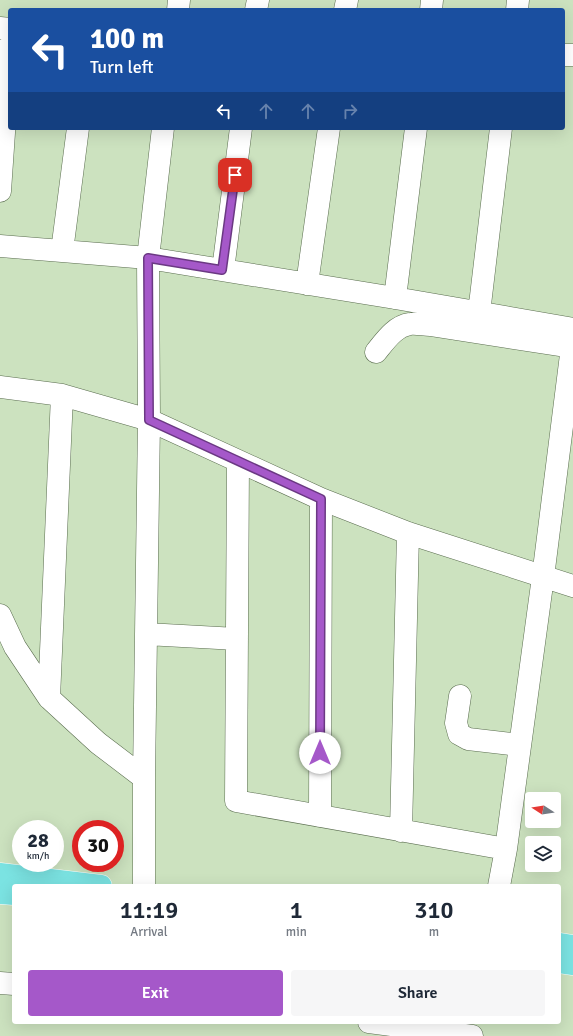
<!DOCTYPE html>
<html lang="en">
<head>
<meta charset="utf-8">
<style>
  body { margin:0; font-family:Signika,sans-serif; background:#f6f6f7; color:#1f2937; height:100vh; display:flex; flex-direction:column; font-size:15px; white-space:nowrap }
  * { box-sizing:border-box; margin:0 }
  p { font-size:13px; color:#747a83 }
  .icon { flex:none; width:22px; height:22px; fill:none; stroke:currentColor; stroke-width:2; stroke-linecap:round; stroke-linejoin:round }
  .map { position:relative; flex:1; overflow:hidden }
  .side { position:absolute; left:12px; top:884px; width:549px; height:140px; display:flex; flex-direction:column; background:#fff; border-radius:4px; box-shadow:0 4px 16px #0002 }
  .side>* { flex:none }
  .guide { position:absolute; left:8px; top:8px; width:557px; height:122px; border-radius:4px; box-shadow:0 4px 16px #0002; background:#1a4fa0; color:#fff; overflow:hidden }
  .needle { width:26px; rotate:282deg }
  .buttons { position:absolute; left:525px; top:792px; display:grid; gap:8px }
  .buttons a { display:grid; place-items:center; width:36px; height:36px; border-radius:4px; background:#fff; box-shadow:0 4px 16px #0002; font-size:20px }
  .speed { position:absolute; left:12px; top:820px; display:flex; gap:8px; font-size:20px; font-weight:700; text-align:center }
  .speed>* { display:grid; place-content:center; width:52px; height:52px; border-radius:50%; background:#fff; box-shadow:0 4px 16px #0002; line-height:1 }
  .speed small { font-size:10px; font-weight:400 }
  .speed .limit { border:6px solid #d22; background:#fff; color:#111 }
  .pin { position:absolute; display:grid; place-items:center; width:34px; height:34px; color:#fff; margin:-17px; border-radius:8px; box-shadow:0 2px 6px #0006 }
  .me { position:absolute; width:44px; margin:-22px; rotate:0deg; stroke-linejoin:round; filter:drop-shadow(0 0 3px #0008) }
  .turn { display:flex; align-items:center; gap:14px; height:84px; padding:0 16px; font-size:18px }
  .turn .icon { width:52px; height:52px; stroke-width:2.5 }
  .turn b { display:block; font-size:28px; line-height:34px }
  .lanes { display:flex; align-items:center; height:38px; padding:0 16px; background:#0003; justify-content:center; gap:20px; direction:ltr }
  .lanes .off { opacity:.35 }
  .eta { display:flex; justify-content:space-evenly; align-items:center; height:68px; text-align:center }
  .eta b { font-size:24px; font-weight:600; line-height:28px }
  .primary-button { display:flex; gap:8px; margin-top:auto; padding:8px 16px }
  .primary-button a { flex:1; height:46px; border-radius:4px; background:#a558c9; color:#fff; font-size:16px; font-weight:600; line-height:46px; text-align:center }
  .primary-button a+a { background:#f6f6f7; color:#1f2937 }
  .map>svg:first-child { display:block }
  .lines { fill:none; stroke-linecap:round; stroke-linejoin:round }
  .minor-casing { stroke:#5a6d4f; stroke-width:23 }
  .major-casing { stroke:#fff; stroke-width:23 }
  .minor { stroke:#fff; stroke-width:22 }
  .major { stroke:#7be3e2; stroke-width:22 }
  .route-casing { stroke:#6b3983; stroke-width:10 }
  .route { stroke:#a558c9; stroke-width:7 }
</style>
</head>
<body>
<div class="map">
<svg width="573" height="1036" viewBox="0 0 573 1036">
  <rect width="100%" height="100%" fill="#cce2bf"/>
  <g class="lines">
    <defs>
      <path id="minor" d="M178 10 179 0
        M256 10 258 0
        M345 10 347 0
        M431 10 432 0
        M517 10 518 0
        M0 28 10 29
        M563 55H573
        M0 191 10 45
        M0 246 148 258 395 298 573 329
        M62 251 78 128
        M223 270 241 128
        M307 284 329 128
        M395 298 416 128
        M479 313 501 128
        M376 352C385 341 395 326 410 324 416 323 424 325 430 325L572 347
        M0 387 62 395 149 420 321 499 408 533 573 586
        M238 461 236 801 506 849
        M0 615 15 647 49 698 98 743 144 778
        M146 634 237 639
        M460 696 456 723 459 734 468 739 520 745
        M49 698 62 395
        M320 816 321 499
        M401 831 408 533
        M144 886V778L149 420 148 258 163 128
        M499 886 506 849 543 577 573 339
        M0 983 14 984
        M369 1022 472 1036"/>
      <path id="major" d="M0 874 101 886
        M0 893 14 894
        M559 944 573 946
        M559 962 573 964"/>
    </defs>
    <use href="#minor" class="minor-casing"/>
    <use href="#major" class="major-casing"/>
    <use href="#minor" class="minor"/>
    <use href="#major" class="major"/>
  </g>
  <g class="lines">
    <defs>
      <path id="route" d="M235 175 222 270 148 258 149 420 321 499 320 753"/>
    </defs>
    <use href="#route" class="route-casing"/>
    <use href="#route" class="route"/>
  </g>
</svg>
<div class="buttons">
<a><svg class="needle" viewBox="-14 -14 28 28"><path d="M0-13l5 13h-10z" fill="#e53935"/><path d="M0 13l5-13h-10z" fill="#747a83"/></svg></a>
<a><svg class="icon" aria-label="layers" viewBox="0 0 24 24"><path d="M12 4l9 5-9 5-9-5zM3 14l9 5 9-5"/></svg></a>
</div>
<div class="speed"><div>28<small>km/h</small></div><div class="limit">30</div></div>
<div class="pin" style="left:235px;top:175px;background:#d93025"><svg class="icon" aria-label="arrive" viewBox="0 0 24 24"><path d="M6 21V4h12l-3 4 3 4H6"/></svg></div>
<svg class="me" style="left:320px;top:753px" viewBox="-20 -20 40 40"><circle r="19" fill="#fff"/><path d="M0-13L10 11 0 6-10 11z" fill="#a558c9"/></svg>
<div class="guide">
<div class="turn"><svg class="icon" aria-label="left" viewBox="0 0 24 24"><path d="M17 20v-9H6M10 6l-5 5 5 5"/></svg><div><b>100 m</b>Turn left</div></div>
<div class="lanes"><svg class="icon" aria-label="left" viewBox="0 0 24 24"><path d="M17 20v-9H6M10 6l-5 5 5 5"/></svg><svg class="icon off" aria-label="ahead" viewBox="0 0 24 24"><path d="M12 20V5M6 11l6-6 6 6"/></svg><svg class="icon off" aria-label="ahead" viewBox="0 0 24 24"><path d="M12 20V5M6 11l6-6 6 6"/></svg><svg class="icon off" aria-label="right" viewBox="0 0 24 24"><path d="M7 20v-9h11M14 6l5 5-5 5"/></svg></div>
</div>
<section class="side">
<div class="eta">
<div><b>11:19</b><p>Arrival</p></div>
<div><b>1</b><p>min</p></div>
<div><b>310</b><p>m</p></div>
</div>
<div class="primary-button"><a>Exit</a><a>Share</a></div>
</section>
</div>
</body>
</html>
